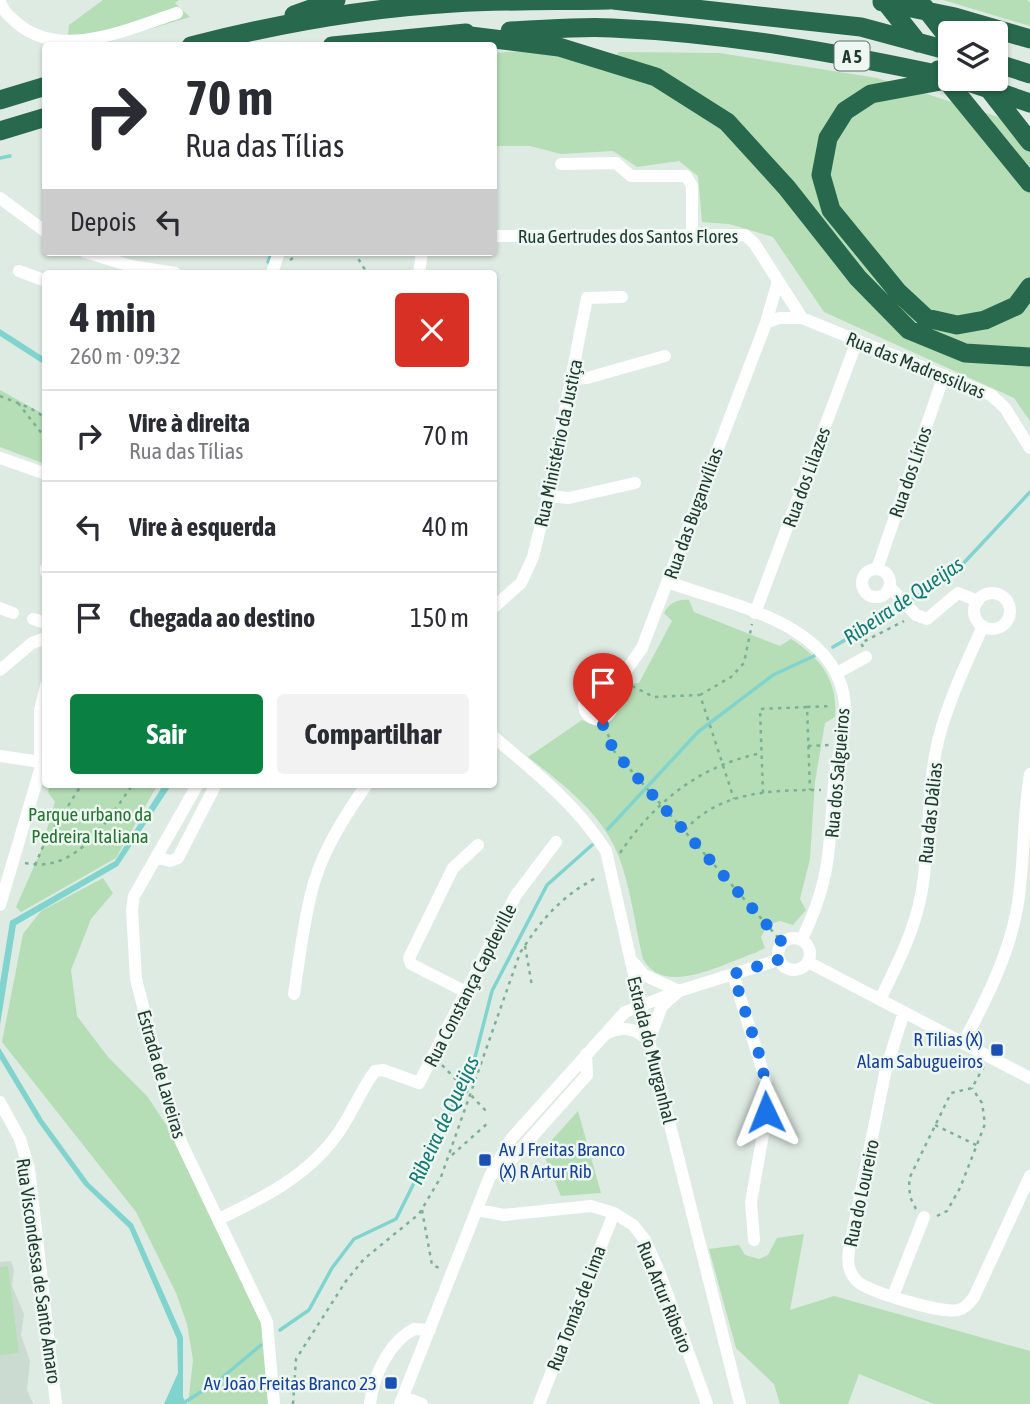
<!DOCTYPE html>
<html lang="pt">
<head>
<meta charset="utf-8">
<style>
  body { margin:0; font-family:"Asap Condensed",sans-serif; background:#f2f2f3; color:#2b2b33; height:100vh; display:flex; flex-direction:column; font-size:26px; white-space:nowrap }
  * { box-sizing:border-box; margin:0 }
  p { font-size:23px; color:#7c7c81 }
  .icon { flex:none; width:38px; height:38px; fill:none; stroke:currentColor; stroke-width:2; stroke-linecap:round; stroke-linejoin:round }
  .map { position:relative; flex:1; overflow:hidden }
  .panel { position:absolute; left:42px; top:270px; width:455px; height:518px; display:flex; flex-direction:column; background:#fff; border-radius:7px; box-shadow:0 2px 5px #0004 }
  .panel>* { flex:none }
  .guide { position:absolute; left:42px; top:42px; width:455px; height:214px; border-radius:7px; box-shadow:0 2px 5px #0004; background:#fff; color:#2b2b33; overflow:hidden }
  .buttons { position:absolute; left:938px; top:21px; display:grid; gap:14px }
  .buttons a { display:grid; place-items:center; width:70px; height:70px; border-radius:7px; background:#fff; box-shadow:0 2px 5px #0004; font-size:35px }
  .pin { position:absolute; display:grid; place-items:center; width:60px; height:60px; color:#fff; margin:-72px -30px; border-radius:50% 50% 50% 0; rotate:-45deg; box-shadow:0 0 7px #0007 }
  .pin .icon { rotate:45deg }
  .me { position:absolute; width:77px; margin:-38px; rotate:358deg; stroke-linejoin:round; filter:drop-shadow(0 0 5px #0008) }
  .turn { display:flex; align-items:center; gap:24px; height:147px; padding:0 28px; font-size:32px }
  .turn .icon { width:91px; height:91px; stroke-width:2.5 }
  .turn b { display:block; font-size:49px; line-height:60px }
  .then { display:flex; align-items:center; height:66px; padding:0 28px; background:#0003; gap:14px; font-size:26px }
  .round { display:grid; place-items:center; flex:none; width:74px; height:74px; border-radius:7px; background:#f2f2f3 }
  .summary { display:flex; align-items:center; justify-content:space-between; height:119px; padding:0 28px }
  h1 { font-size:42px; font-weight:700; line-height:52px }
  .cta { display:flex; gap:14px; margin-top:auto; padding:14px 28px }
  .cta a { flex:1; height:80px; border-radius:7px; background:#0b8043; color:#fff; font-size:28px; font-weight:700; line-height:80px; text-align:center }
  .cta a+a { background:#f2f2f3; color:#2b2b33 }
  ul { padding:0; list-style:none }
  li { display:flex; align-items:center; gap:21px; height:91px; padding:0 28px; border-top:2px solid #e1e1e2 }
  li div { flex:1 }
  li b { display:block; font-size:26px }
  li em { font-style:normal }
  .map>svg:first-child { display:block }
  .built { fill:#ccdbd1 }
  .green { fill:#b5deb6 }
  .water { fill:#81d4ce }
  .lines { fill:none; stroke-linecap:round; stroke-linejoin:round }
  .stream { stroke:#81d4ce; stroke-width:3.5 }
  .path { stroke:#7cb094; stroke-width:2.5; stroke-dasharray:3.5 5; stroke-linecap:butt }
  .minor { stroke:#fff; stroke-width:12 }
  .highway { stroke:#28694d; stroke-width:19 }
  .route { stroke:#1a73e8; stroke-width:12; stroke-dasharray:0 21.6 }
  .transit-dot { fill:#1a4fb4; stroke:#eef7f1; stroke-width:2.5 }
  .labels { text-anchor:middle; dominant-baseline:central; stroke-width:5; stroke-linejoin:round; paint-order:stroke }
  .shield { fill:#eef7f1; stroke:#5c7368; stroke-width:2 }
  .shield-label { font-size:18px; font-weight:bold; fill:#1e3b2d }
  .street-label { font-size:19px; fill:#1e3b2d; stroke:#eef7f1 }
  .park-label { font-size:19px; fill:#267433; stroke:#eef7f1 }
  .transit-label { font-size:19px; fill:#164399; stroke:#eef7f1; text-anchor:end }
  .water-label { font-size:21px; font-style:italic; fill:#157a74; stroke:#eef7f1 }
</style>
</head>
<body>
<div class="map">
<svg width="1030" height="1404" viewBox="0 0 1030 1404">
  <rect width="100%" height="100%" fill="#deebe2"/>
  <path class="built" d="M11 1261 14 1270 12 1286 24 1314 21 1335 30 1361 27 1390 33 1404H0V1262Z"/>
  <path class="green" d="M103 0H179L175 3 190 17 97 45 67 46 69 25Z
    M943 0H1027L1030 2V26Z
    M536 50 605 69 619 52 720 53 877 78 1030 127V421L1014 398 824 312 773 237 729 224 702 222 698 176 679 161 637 167 613 151 561 154 530 146H495L494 53Z
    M0 390 45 415V464L0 447Z
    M689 600 694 612 780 646 791 639C821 658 838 681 835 717L825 723 815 782 810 859 800 899 806 910 793 925 780 921 768 925 761 937 765 948 755 953C724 963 664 998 643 959 635 926 630 881 616 850 599 811 560 782 528 757L582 720 596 726 609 721 618 696 628 684 639 683 672 621 664 613C669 603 678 599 689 600Z
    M50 784H158L116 858 21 912 16 907 40 853 55 802 48 792Z
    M103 878 113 893 91 919 71 970 77 1016 108 1057 147 1096 169 1129 265 1330 268 1404H188L193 1360 187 1324 176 1293 136 1212 2 1042 23 934 41 911Z
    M578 1111 601 1193 561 1196 542 1151Z
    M804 1234 790 1310 834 1296 1030 1351V1404H934L859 1374 848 1404H780L774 1384 736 1348 709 1249 739 1245 745 1255 759 1259 768 1255 777 1238Z
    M8 1266 19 1353 0 1355V1267Z"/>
  <path class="water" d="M0 329 45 358V365L0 336Z
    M164 784H172L118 866 16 925 0 1025V983L10 921 115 861Z
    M0 1048 43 1120 89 1183 133 1224 183 1337V1397L187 1404H164L178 1373 177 1339 129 1228 84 1185 38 1122 0 1059Z"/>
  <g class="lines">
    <path class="stream" d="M0 158 10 156
      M268 262 271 254
      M833 647 900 608 960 567 1030 492
      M608 829 698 732 773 675 814 656
      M280 1330 309 1310 332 1268 354 1239 396 1219 473 1065 492 991 547 885 592 845
      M182 1404 218 1381 261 1345"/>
    <path class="path" d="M354 252 367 273
      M290 260 302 252
      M0 396 30 408 46 418
      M18 403 46 439
      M863 647 861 643 904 621
      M632 686 654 697 700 695 734 799
      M700 695 731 677 744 663 752 624
      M807 707 832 706
      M602 718 614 751 782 942
      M808 746 829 745
      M763 793 760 709 807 707 810 790
      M685 830C720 791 772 790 821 790
      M620 853C655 801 701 765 762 753
      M25 863C77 874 107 821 133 784
      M35 865 45 842 82 784
      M525 946 532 986
      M442 1065 487 1112
      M935 1125 978 1146
      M452 1155 489 1122
      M916 1209 910 1197 909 1179 951 1093 972 1088 984 1066
      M422 1210 432 1265 442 1269
      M937 1216 947 1211 960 1188 985 1124 982 1103 972 1088
      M293 1404 296 1359 346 1281 364 1259 419 1214 441 1177 520 953C541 920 562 895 598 877"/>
    <path class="minor" d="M0 2C3 11 10 17 17 23 61 61 128 29 177 13
      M561 164 616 163 631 176H686L692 186V234
      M0 198 46 232
      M494 236 745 235 754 243 802 318
      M85 252 131 266 175 273
      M19 271 46 281
      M272 273 278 255
      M419 273 422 252
      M766 323 778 281
      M571 379 587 378 665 356
      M0 458 46 474
      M548 496 569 498 635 483
      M46 568V572
      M862 583a14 14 0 1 1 28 0a14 14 0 1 1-28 0Z
      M877 569 944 375
      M668 582C730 605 839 623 845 705 847 731 836 758 834 784 829 848 831 880 802 939
      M890 587 916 615 927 619 958 593 978 601
      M974 611a18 18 0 1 1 36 0a18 18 0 1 1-36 0Z
      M494 607 521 583 533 557 548 496 587 298 622 297
      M0 608 13 613
      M755 613 857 341
      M33 619 46 623
      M0 670 32 643 46 638
      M837 673 866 657
      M584 705a14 14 0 1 1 28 0a14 14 0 1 1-28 0Z
      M608 696 642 648 766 323 779 318H802L991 395 1005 408 1030 448
      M494 737C535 772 577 805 606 851L649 1041 740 1404
      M0 756 41 762
      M198 784 134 896 132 910 136 979 162 1080 181 1142 267 1322 274 1404
      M156 857 170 861 178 858 216 784
      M0 905 40 770V710L46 686
      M778 954a16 16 0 1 1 32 0a16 16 0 1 1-32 0Z
      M808 962 1030 1078
      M634 963 644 975 679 991 662 1006 650 1038
      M733 974 766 1082 767 1112 751 1202 754 1240
      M466 992 411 964 409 958 453 868 478 845
      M294 994C299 961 303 926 311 894 320 854 344 817 367 784
      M880 1000C896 966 914 933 921 895 931 844 926 792 938 741 948 701 966 664 983 626
      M904 1012 886 1069 849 1250C847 1262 848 1272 857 1281 868 1292 943 1314 958 1310 966 1308 969 1303 974 1297L1030 1176
      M605 1034C622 1026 636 1027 648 1041
      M963 1043C986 1000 1008 957 1017 909 1025 864 1022 819 1030 774
      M0 1102 20 1139 29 1169 56 1404
      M493 1174 513 1158 587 1075 586 1054
      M477 1210 504 1215 591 1206 614 1213 633 1225 645 1240 660 1274 707 1404
      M219 1219C263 1198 307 1176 336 1136 351 1116 360 1091 375 1071L383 1070 419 1083 516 895 556 842
      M893 1296 924 1217
      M403 1397 422 1404
      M370 1404C373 1377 388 1343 414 1329L430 1330
      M400 1404 490 1176 511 1139 625 1012 679 991 778 960
      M539 1404 614 1213"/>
    <path class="highway" d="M613 0 861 27 950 51
      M884 0 918 43
      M882 2 955 17 1030 39
      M925 8 950 40
      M294 15 336 0
      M510 31C544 30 579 26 612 28 726 33 839 53 950 77
      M454 34 559 47 656 77 727 122 787 188 858 278 909 330 965 353 1030 357
      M191 46C276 24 366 8 454 3 505 0 557 1 609 0
      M332 46 466 33
      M996 63 1030 74
      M938 70 1030 183
      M960 79 1030 103
      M981 79 1030 142
      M946 80 871 94 845 111 828 138 821 175 831 210 898 292 926 318 957 325 985 320 1016 306 1030 287
      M0 100 46 86
      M0 131 46 117"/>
  </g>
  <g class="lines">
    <path class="route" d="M603 725 614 751 782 942 777 950 778 960 733 974 763 1066 766 1112"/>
  </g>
  <g class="transit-dot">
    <rect x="990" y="1043" width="14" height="14" rx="3.5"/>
    <rect x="478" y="1153" width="14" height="14" rx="3.5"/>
    <rect x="384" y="1376" width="14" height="14" rx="3.5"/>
  </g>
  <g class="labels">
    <rect class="shield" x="834.5" y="41.5" width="35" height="29" rx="5"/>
    <g class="shield-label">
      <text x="852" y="56">A 5</text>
    </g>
    <g class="street-label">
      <text x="628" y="236">Rua Gertrudes dos Santos Flores</text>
      <text transform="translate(916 365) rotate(22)">Rua das Madressilvas</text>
      <text transform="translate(558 443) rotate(-78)">Rua Ministério da Justiça</text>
      <text transform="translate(910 472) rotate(-71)">Rua dos Lírios</text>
      <text transform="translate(806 477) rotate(-70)">Rua dos Lilazes</text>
      <text transform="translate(693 513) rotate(-70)">Rua das Buganvílias</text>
      <text transform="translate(837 773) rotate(-85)">Rua dos Salgueiros</text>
      <text transform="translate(930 813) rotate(-84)">Rua das Dálias</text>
      <text transform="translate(470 985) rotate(-63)">Rua Constança Capdeville</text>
      <text transform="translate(652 1050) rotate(76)">Estrada do Murganhal</text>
      <text transform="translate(162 1074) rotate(74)">Estrada de Laveiras</text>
      <text transform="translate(861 1193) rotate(-78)">Rua do Loureiro</text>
      <text transform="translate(39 1271) rotate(82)">Rua Viscondessa de Santo Amaro</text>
      <text transform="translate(665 1297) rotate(68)">Rua Artur Ribeiro</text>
      <text transform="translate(576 1308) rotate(-69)">Rua Tomás de Lima</text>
    </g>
    <g class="park-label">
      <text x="90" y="814">Parque urbano da<tspan x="90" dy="22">Pedreira Italiana</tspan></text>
    </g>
    <g class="transit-label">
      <text x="983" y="1039">R Tilias (X)<tspan x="983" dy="22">Alam Sabugueiros</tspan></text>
      <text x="499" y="1149" text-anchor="start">Av J Freitas Branco<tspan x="499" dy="22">(X) R Artur Rib</tspan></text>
      <text x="377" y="1383">Av João Freitas Branco 23</text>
    </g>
    <g class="water-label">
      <text transform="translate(903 600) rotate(-34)">Ribeira de Queijas</text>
      <text transform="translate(443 1120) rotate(-65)">Ribeira de Queijas</text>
    </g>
  </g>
</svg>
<div class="buttons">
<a><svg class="icon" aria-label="layers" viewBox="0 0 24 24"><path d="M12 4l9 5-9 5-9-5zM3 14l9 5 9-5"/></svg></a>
</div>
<div class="pin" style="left:603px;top:725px;background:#d93025"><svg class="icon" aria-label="arrive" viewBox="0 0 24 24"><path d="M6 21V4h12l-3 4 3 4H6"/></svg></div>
<svg class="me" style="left:766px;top:1112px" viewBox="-20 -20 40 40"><path d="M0-17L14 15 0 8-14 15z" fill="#1a73e8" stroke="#fff" stroke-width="4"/></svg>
<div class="guide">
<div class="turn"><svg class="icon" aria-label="right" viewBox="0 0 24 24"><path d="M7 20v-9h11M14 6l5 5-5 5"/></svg><div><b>70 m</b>Rua das Tílias</div></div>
<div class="then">Depois<svg class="icon" aria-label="left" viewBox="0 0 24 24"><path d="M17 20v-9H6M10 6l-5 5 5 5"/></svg></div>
</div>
<section class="panel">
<div class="summary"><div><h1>4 min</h1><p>260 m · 09:32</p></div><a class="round" style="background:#d93025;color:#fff"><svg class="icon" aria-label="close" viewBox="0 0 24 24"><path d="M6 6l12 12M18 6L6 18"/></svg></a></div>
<ul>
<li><svg class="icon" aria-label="right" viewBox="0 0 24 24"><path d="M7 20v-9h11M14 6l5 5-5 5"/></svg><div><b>Vire à direita</b><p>Rua das Tílias</p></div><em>70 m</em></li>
<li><svg class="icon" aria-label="left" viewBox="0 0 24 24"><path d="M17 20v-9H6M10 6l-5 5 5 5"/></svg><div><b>Vire à esquerda</b></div><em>40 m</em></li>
<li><svg class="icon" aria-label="arrive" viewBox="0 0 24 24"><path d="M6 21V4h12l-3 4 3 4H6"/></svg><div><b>Chegada ao destino</b></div><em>150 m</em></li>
</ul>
<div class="cta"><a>Sair</a><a>Compartilhar</a></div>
</section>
</div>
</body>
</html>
